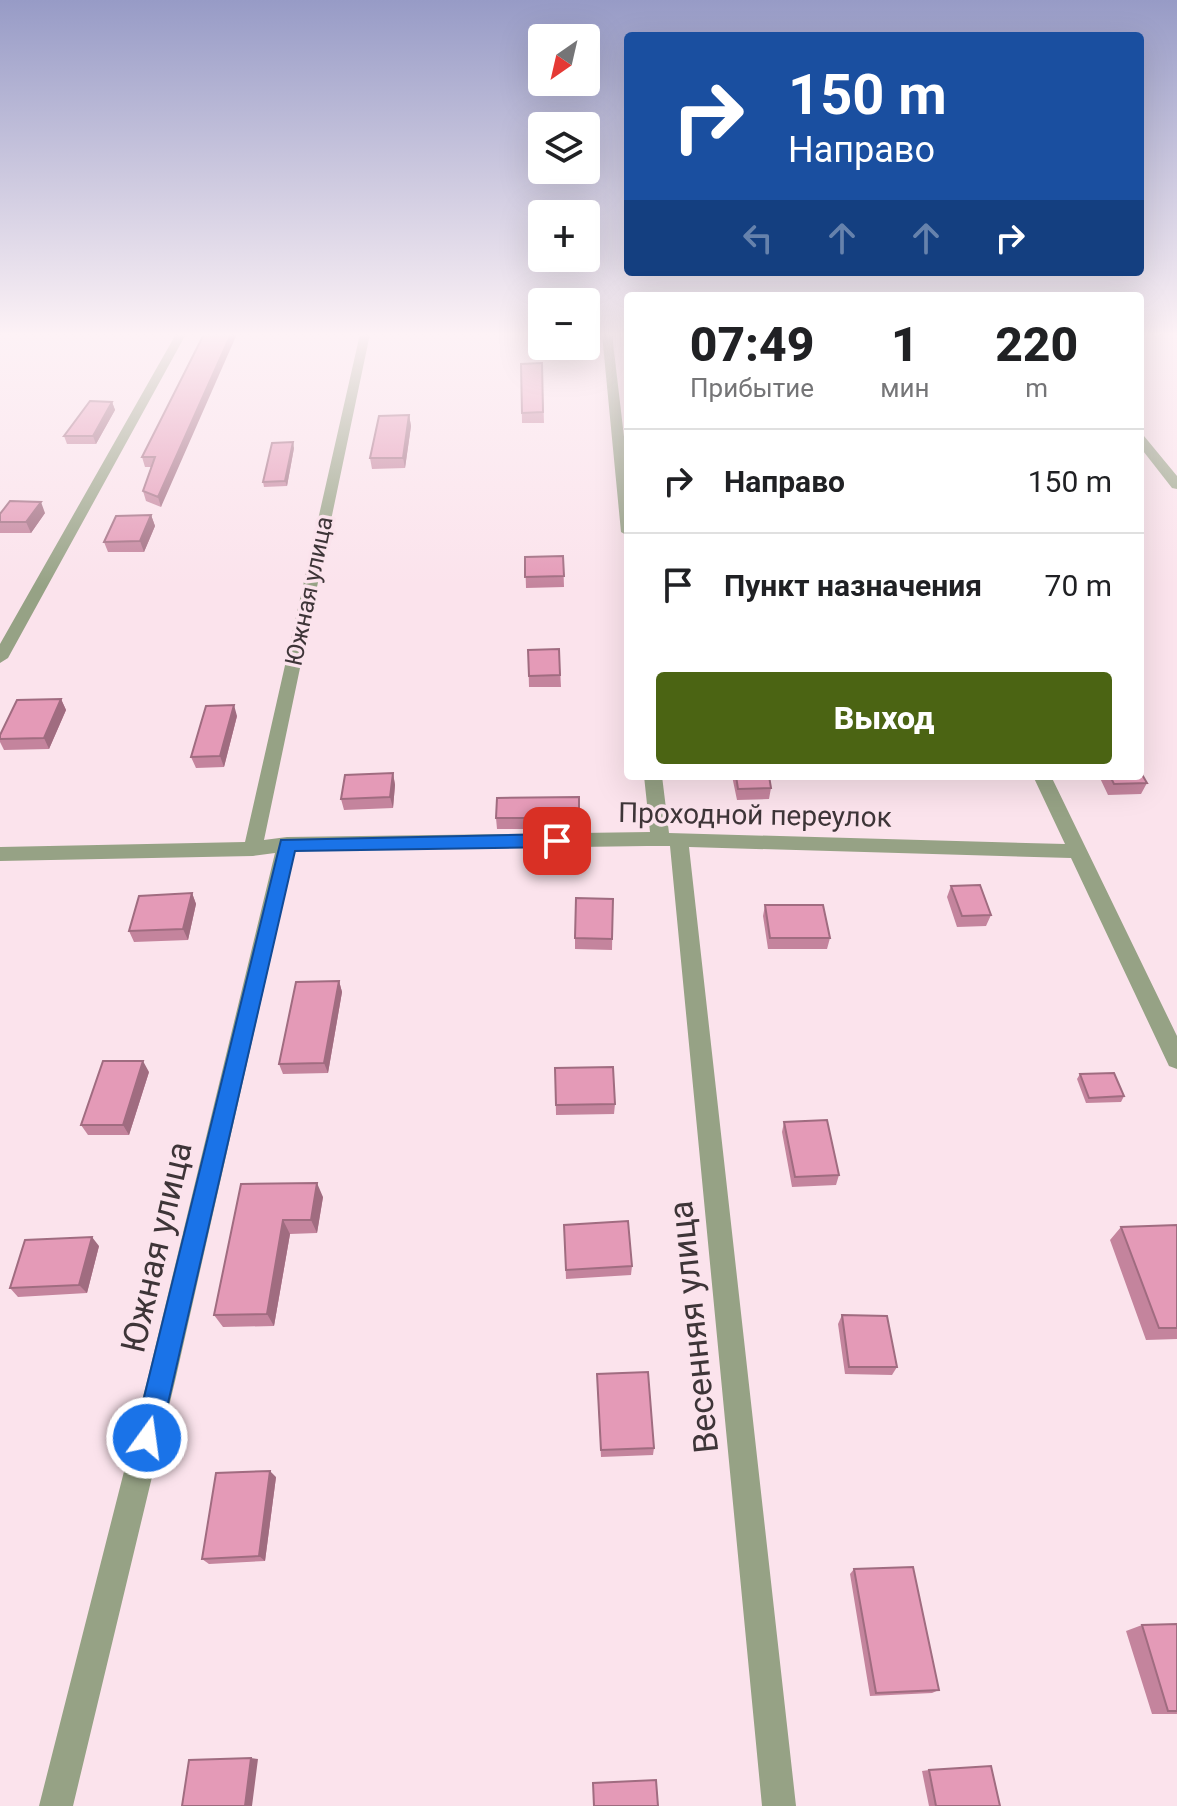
<!DOCTYPE html>
<html lang="ru">
<head>
<meta charset="utf-8">
<style>
  body { margin:0; font-family:Roboto,sans-serif; background:#f2f2f2; color:#202124; height:100vh; display:flex; flex-direction:column; font-size:30px; white-space:nowrap }
  * { box-sizing:border-box; margin:0 }
  p { font-size:26px; color:#757577 }
  .icon { flex:none; width:44px; height:44px; fill:none; stroke:currentColor; stroke-width:2; stroke-linecap:round; stroke-linejoin:round }
  .map { position:relative; flex:1; overflow:hidden }
  .sheet { position:absolute; left:624px; top:292px; width:520px; height:488px; display:flex; flex-direction:column; background:#fff; border-radius:8px; box-shadow:0 8px 32px #0002 }
  .sheet>* { flex:none }
  .top-card { position:absolute; left:624px; top:32px; width:520px; height:244px; border-radius:8px; box-shadow:0 8px 32px #0002; background:#1a4fa0; color:#fff; overflow:hidden }
  .needle { width:52px; rotate:214deg }
  .tools { position:absolute; left:528px; top:24px; display:grid; gap:16px }
  .tools a { display:grid; place-items:center; width:72px; height:72px; border-radius:8px; background:#fff; box-shadow:0 8px 32px #0002; font-size:40px }
  .pin { position:absolute; display:grid; place-items:center; width:68px; height:68px; color:#fff; margin:-34px; border-radius:16px; box-shadow:0 4px 12px #0006 }
  .me { position:absolute; width:88px; margin:-44px; rotate:14deg; stroke-linejoin:round; filter:drop-shadow(0 0 6px #0008) }
  .turn { display:flex; align-items:center; gap:28px; height:168px; padding:0 32px; font-size:36px }
  .turn .icon { width:104px; height:104px; stroke-width:2.5 }
  .turn b { display:block; font-size:56px; line-height:68px }
  .lanes { display:flex; align-items:center; height:76px; padding:0 32px; background:#0003; justify-content:center; gap:40px; direction:ltr }
  .lanes .off { opacity:.35 }
  .eta { display:flex; justify-content:space-evenly; align-items:center; height:136px; text-align:center }
  .eta b { font-size:48px; font-weight:800; line-height:56px }
  .action { display:flex; gap:16px; margin-top:auto; padding:16px 32px }
  .action a { flex:1; height:92px; border-radius:8px; background:#4b6413; color:#fff; font-size:32px; font-weight:800; line-height:92px; text-align:center }
  ul { padding:0; list-style:none }
  li { display:flex; align-items:center; gap:24px; height:104px; padding:0 32px; border-top:2px solid #e0e0e0 }
  li div { flex:1 }
  li b { display:block; font-size:30px }
  li em { font-style:normal }
  .map>svg:first-child { display:block }
  .lines { fill:none; stroke-linecap:round; stroke-linejoin:round }
  .street { fill:#96a285; fill-rule:evenodd }
  .wall { fill:#c4849d }
  .shaded-wall { fill:#a06c80 }
  .building { fill:#e49ab7; stroke:#a06c80; stroke-width:2 }
  .route { fill:#1a73e8; stroke:#114b97; stroke-width:2 }
  .labels { text-anchor:middle; dominant-baseline:central; stroke-width:7; stroke-linejoin:round; paint-order:stroke }
  .far-street-label { font-size:24px; fill:#3e3538; stroke:#fbe3ec }
  .street-label { font-size:28px; fill:#3e3538; stroke:#fbe3ec }
  .near-street-label { font-size:34px; fill:#3e3538; stroke:#fbe3ec }
</style>
</head>
<body>
<div class="map">
<svg width="1177" height="1806" viewBox="0 0 1177 1806">
  <rect width="100%" height="100%" fill="#fbe3ec"/>
  <g class="lines">
    <path class="street" d="M176 334H186L8 658 0 663V644Z
      M360 334H370L264 840 287 837 650 832 644 776H662L669 833 1065 844 1033 776H1051L1177 1036V1069L1169 1066 1071 858 689 847 796 1806H762L670 846H647L295 851 176 1377 73 1806H39L148 1377 275 853 253 856 0 861V847L245 842Z
      M602 334H612L628 471V536L621 532Z
      M1140 435 1144 436 1177 476V489L1172 488 1140 447Z"/>
  </g>
  <path class="wall" d="M204 334 161 507 146 501 143 491 151 467H145L142 457Z
    M542 363 544 423H522L521 364Z
    M112 402 115 410 96 444H67L64 436Z
    M409 415 411 426 405 468 372 469 370 458Z
    M294 448 287 486 264 487 263 482Z
    M45 513 31 533H0V514Z
    M151 515 155 526 144 552H108L104 542Z
    M563 556 564 587 526 588 525 557Z
    M559 649 561 687H529L528 650Z
    M61 699 66 710 49 749 4 750 0 742V735Z
    M237 716 224 767 196 768 191 757Z
    M393 773 395 785 393 808 344 810 341 799Z
    M732 776H769L771 788 769 799 737 800Z
    M1099 776H1140L1147 783 1141 794 1108 795Z
    M579 797V829H497L496 818Z
    M951 886 991 915 986 926 957 927 947 897Z
    M192 893 196 904 188 940 134 942 129 931Z
    M613 899 612 950 575 949V938Z
    M765 905 830 938 827 949H768L763 916Z
    M339 981 342 992 328 1073 283 1074 279 1064Z
    M555 1068 615 1104 614 1114 556 1115Z
    M149 1072 129 1135H88L81 1125Z
    M1080 1074 1124 1096 1121 1102 1086 1103 1077 1079Z
    M784 1122 839 1175 836 1185 792 1187 782 1132Z
    M241 1184 323 1197 317 1233 290 1234 274 1326 223 1327 214 1315Z
    M564 1225 632 1266 631 1275 566 1279Z
    M1177 1225V1339L1146 1340 1110 1240 1121 1227Z
    M99 1246 87 1293 18 1297 10 1288Z
    M842 1315 897 1367 892 1375 845 1374 838 1324Z
    M597 1381 654 1448 653 1455 601 1457Z
    M276 1477 265 1561 209 1564 202 1559Z
    M854 1569 939 1690 932 1693 870 1696 850 1574Z
    M1177 1624V1714H1152L1126 1631 1142 1625Z
    M929 1770 1000 1806H929L922 1771Z"/>
  <path class="shaded-wall" d="M231 334H237L161 507 158 497Z
    M112 402 115 410 96 444 93 436Z
    M409 415 411 426 405 468 403 458Z
    M293 442 294 448 287 486 285 481Z
    M41 502 45 513 31 533 26 522Z
    M151 515 155 526 144 552 140 541Z
    M61 699 66 710 49 749 44 738Z
    M234 705 237 716 224 767 220 756Z
    M393 773 395 785 393 808 390 797Z
    M192 893 196 904 188 940 183 929Z
    M339 981 342 992 328 1073 324 1063Z
    M143 1061 149 1072 129 1135 123 1125Z
    M317 1183 323 1197 317 1233 311 1220Z
    M283 1220 290 1234 274 1326 267 1314Z
    M92 1237 99 1246 87 1293 79 1285Z
    M270 1471 276 1477 265 1561 259 1556Z
    M251 1758 258 1759 252 1806H245Z"/>
  <path class="building" d="M204 334H231L158 497 143 491 155 457H142Z
    M542 363 543 412 522 413 521 364Z
    M90 401 112 402 93 436H64Z
    M409 415 403 458H370L379 416Z
    M293 442 285 481 263 482 272 443Z
    M10 501 41 502 26 522H0V514Z
    M151 515 140 541 104 542 116 516Z
    M563 556 564 576 525 577V557Z
    M559 649 560 675 529 676 528 650Z
    M61 699 44 738 0 739V735L17 700Z
    M234 705 220 756 191 757 206 706Z
    M1140 771 1147 783 1114 784 1110 776H1140Z
    M393 773 390 797 341 799 345 775Z
    M736 776H769L771 788 738 789Z
    M579 797V818H496L497 798Z
    M980 885 991 915 962 916 951 886Z
    M192 893 183 929 129 931 139 896Z
    M576 898 613 899 612 939 575 938Z
    M765 905H823L830 938H770Z
    M339 981 324 1063 279 1064 296 982Z
    M103 1061H143L123 1125H81Z
    M613 1067 615 1104 556 1105 555 1068Z
    M1114 1073 1124 1096 1089 1098 1080 1074Z
    M827 1120 839 1175 795 1177 784 1122Z
    M317 1183 311 1220H283L267 1314 214 1315 241 1184Z
    M628 1221 632 1266 566 1270 564 1225Z
    M1177 1225V1328H1159L1121 1227Z
    M92 1237 79 1285 10 1288 25 1240Z
    M842 1315 887 1316 897 1367H849Z
    M648 1372 654 1448 601 1450 597 1374Z
    M270 1471 259 1556 202 1559 216 1473Z
    M913 1567 939 1690 876 1693 854 1569Z
    M1177 1624V1711H1168L1142 1625Z
    M251 1758 245 1806H182L189 1760Z
    M991 1766 1000 1806H936L929 1770Z
    M656 1780 658 1806H594L593 1783Z"/>
  <linearGradient id="sky" x2="0" y2="1"><stop stop-color="#979bc6"/><stop offset="0.57" stop-color="#fdf2f6"/><stop offset="1" stop-color="#fdf2f6" stop-opacity="0"/></linearGradient>
  <rect width="1177" height="587" fill="url(#sky)"/>
  <path class="route" d="M557 834 566 841 557 847 295 851 160 1438 156 1448 147 1451 138 1448 134 1438 281 840Z"/>
  <g class="labels">
    <g class="far-street-label">
      <text transform="translate(309 591) rotate(-78)">Южная улица</text>
    </g>
    <g class="street-label">
      <text transform="translate(755 815) rotate(1)">Проходной переулок</text>
    </g>
    <g class="near-street-label">
      <text transform="translate(156 1247) rotate(-77)">Южная улица</text>
      <text transform="translate(693 1327) rotate(-96)">Весенняя улица</text>
    </g>
  </g>
</svg>
<div class="tools">
<a><svg class="needle" viewBox="-14 -14 28 28"><path d="M0-13l5 13h-10z" fill="#e53935"/><path d="M0 13l5-13h-10z" fill="#757577"/></svg></a>
<a><svg class="icon" aria-label="layers" viewBox="0 0 24 24"><path d="M12 4l9 5-9 5-9-5zM3 14l9 5 9-5"/></svg></a>
<a>+</a>
<a>−</a>
</div>
<div class="pin" style="left:557px;top:841px;background:#d93025"><svg class="icon" aria-label="arrive" viewBox="0 0 24 24"><path d="M6 21V4h12l-3 4 3 4H6"/></svg></div>
<svg class="me" style="left:147px;top:1438px" viewBox="-20 -20 40 40"><circle r="17" fill="#1a73e8" stroke="#fff" stroke-width="3"/><path d="M0-11L8 9 0 5-8 9z" fill="#fff"/></svg>
<div class="top-card">
<div class="turn"><svg class="icon" aria-label="right" viewBox="0 0 24 24"><path d="M7 20v-9h11M14 6l5 5-5 5"/></svg><div><b>150 m</b>Направо</div></div>
<div class="lanes"><svg class="icon off" aria-label="left" viewBox="0 0 24 24"><path d="M17 20v-9H6M10 6l-5 5 5 5"/></svg><svg class="icon off" aria-label="ahead" viewBox="0 0 24 24"><path d="M12 20V5M6 11l6-6 6 6"/></svg><svg class="icon off" aria-label="ahead" viewBox="0 0 24 24"><path d="M12 20V5M6 11l6-6 6 6"/></svg><svg class="icon" aria-label="right" viewBox="0 0 24 24"><path d="M7 20v-9h11M14 6l5 5-5 5"/></svg></div>
</div>
<section class="sheet">
<div class="eta">
<div><b>07:49</b><p>Прибытие</p></div>
<div><b>1</b><p>мин</p></div>
<div><b>220</b><p>m</p></div>
</div>
<ul>
<li><svg class="icon" aria-label="right" viewBox="0 0 24 24"><path d="M7 20v-9h11M14 6l5 5-5 5"/></svg><div><b>Направо</b></div><em>150 m</em></li>
<li><svg class="icon" aria-label="arrive" viewBox="0 0 24 24"><path d="M6 21V4h12l-3 4 3 4H6"/></svg><div><b>Пункт назначения</b></div><em>70 m</em></li>
</ul>
<div class="action"><a>Выход</a></div>
</section>
</div>
</body>
</html>
